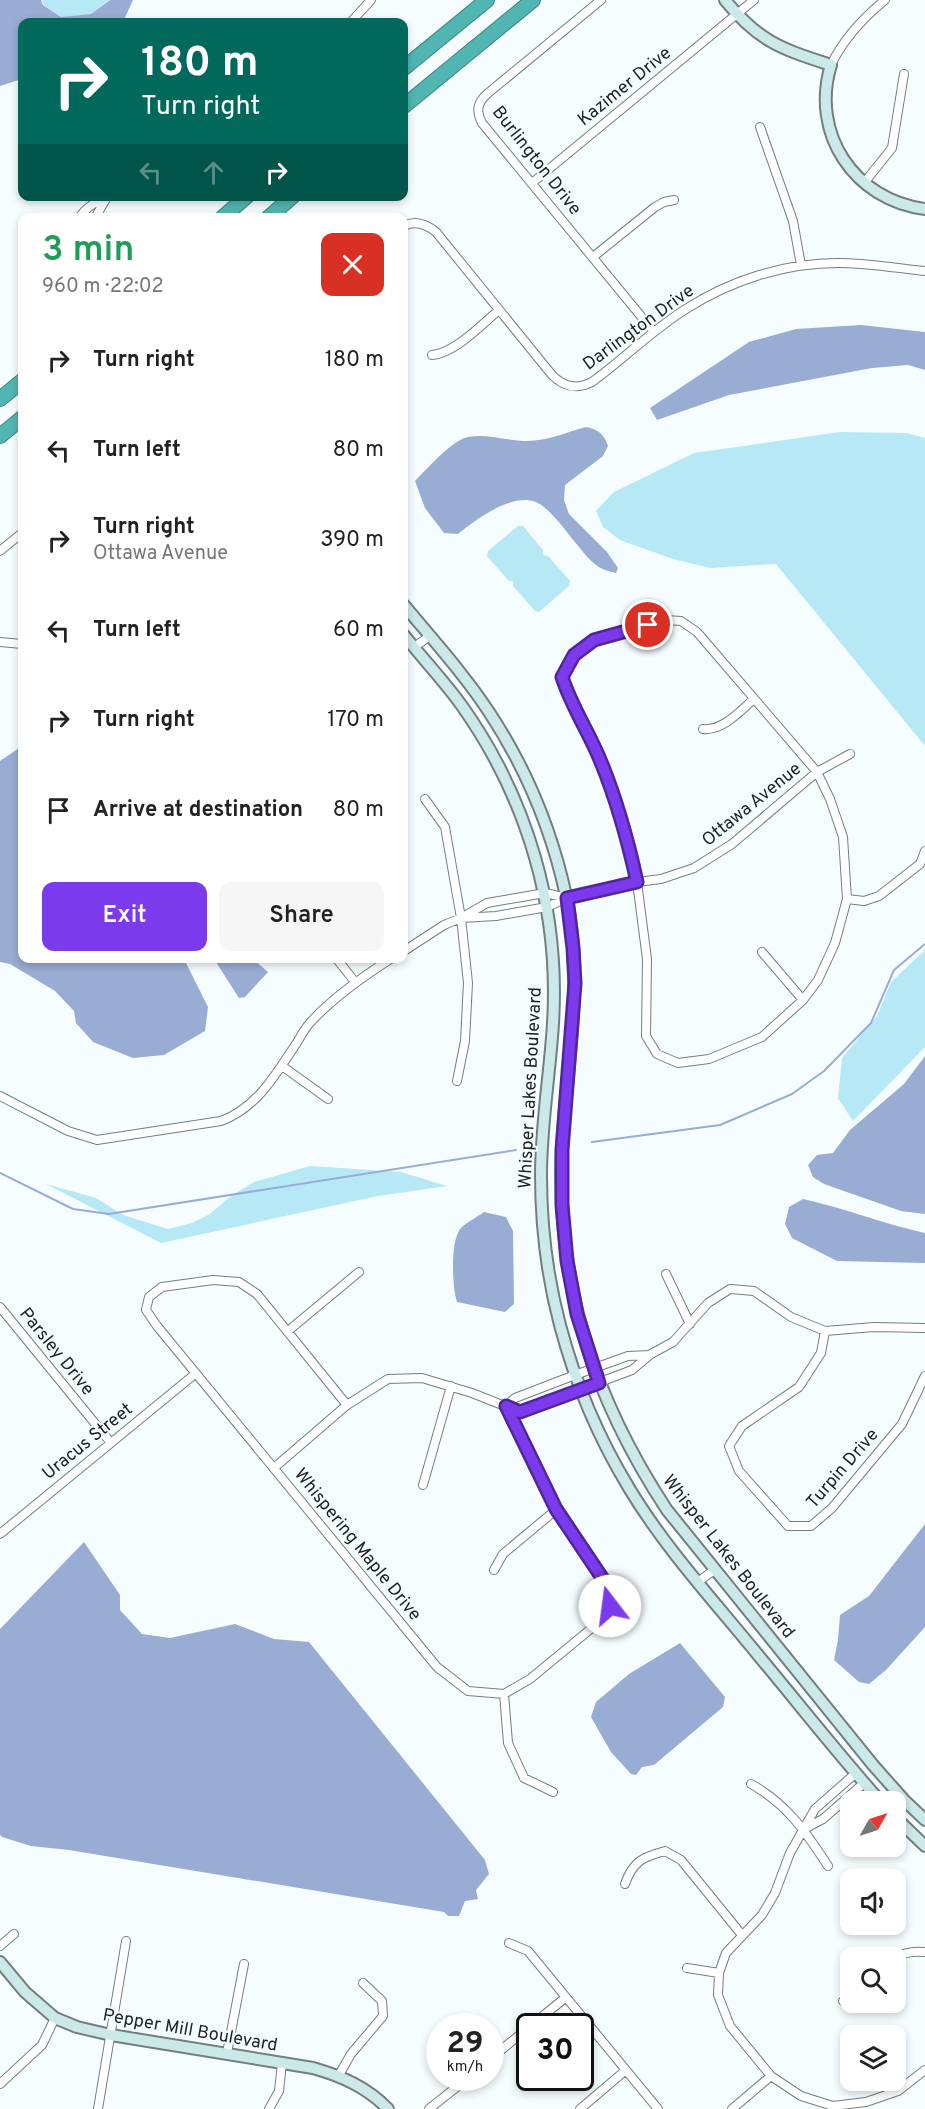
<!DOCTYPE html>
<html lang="en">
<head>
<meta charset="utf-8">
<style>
  body { margin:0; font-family:Overpass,sans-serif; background:#f6f6f6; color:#222; height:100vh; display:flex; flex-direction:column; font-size:22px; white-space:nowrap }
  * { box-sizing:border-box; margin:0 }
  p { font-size:20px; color:#767676 }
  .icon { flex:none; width:33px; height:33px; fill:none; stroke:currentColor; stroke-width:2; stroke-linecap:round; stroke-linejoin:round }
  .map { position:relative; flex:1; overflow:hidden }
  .side { position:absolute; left:18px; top:213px; width:390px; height:750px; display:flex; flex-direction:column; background:#fff; border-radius:12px; box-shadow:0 3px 9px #0003 }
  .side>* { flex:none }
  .banner { position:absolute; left:18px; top:18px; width:390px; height:183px; border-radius:12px; box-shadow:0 3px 9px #0003; background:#00695c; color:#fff; overflow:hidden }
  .needle { width:39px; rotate:51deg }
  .tools { position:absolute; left:840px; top:1791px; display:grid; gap:12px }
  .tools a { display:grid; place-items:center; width:66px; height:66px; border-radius:12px; background:#fff; box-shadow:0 3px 9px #0003; font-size:30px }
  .speed { position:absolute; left:426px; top:2013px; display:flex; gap:12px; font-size:30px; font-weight:700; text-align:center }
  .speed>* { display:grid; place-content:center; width:78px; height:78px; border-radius:50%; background:#fff; box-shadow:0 3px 9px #0003; line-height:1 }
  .speed small { font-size:15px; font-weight:400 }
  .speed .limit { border:3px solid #111; border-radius:9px; background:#fff; color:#111 }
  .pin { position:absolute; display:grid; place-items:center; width:51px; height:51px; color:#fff; margin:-26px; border:3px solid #fff; border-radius:50%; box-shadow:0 2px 6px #0007 }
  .me { position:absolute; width:66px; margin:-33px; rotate:345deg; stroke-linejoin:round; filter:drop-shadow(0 0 4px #0008) }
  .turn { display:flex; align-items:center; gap:21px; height:126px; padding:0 24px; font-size:27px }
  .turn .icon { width:78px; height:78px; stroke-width:2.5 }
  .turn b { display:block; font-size:42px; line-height:51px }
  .lanes { display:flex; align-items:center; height:57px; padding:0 24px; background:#0003; justify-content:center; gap:30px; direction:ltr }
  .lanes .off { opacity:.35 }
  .round { display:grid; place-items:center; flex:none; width:63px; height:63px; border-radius:12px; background:#f6f6f6 }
  .headline { display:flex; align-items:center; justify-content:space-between; height:102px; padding:0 24px }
  h1 { font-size:36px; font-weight:600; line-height:45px; color:#1e9e55 }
  .action { display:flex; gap:12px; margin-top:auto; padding:12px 24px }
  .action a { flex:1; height:69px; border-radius:12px; background:#7c3aed; color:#fff; font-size:24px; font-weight:600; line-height:69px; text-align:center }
  .action a+a { background:#f6f6f6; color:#222 }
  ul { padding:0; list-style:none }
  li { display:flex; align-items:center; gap:18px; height:90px; padding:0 24px }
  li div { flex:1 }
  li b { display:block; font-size:22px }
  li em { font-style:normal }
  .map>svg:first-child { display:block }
  .green { fill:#b6e8f5 }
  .water { fill:#99acd3 }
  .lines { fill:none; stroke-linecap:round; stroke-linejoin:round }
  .stream { stroke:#99acd3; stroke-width:2 }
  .street-casing { stroke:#747e81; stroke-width:10 }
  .secondary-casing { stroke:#747e81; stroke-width:14 }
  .highway-casing { stroke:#3f827f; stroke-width:16 }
  .street { stroke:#fff; stroke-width:8 }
  .secondary { stroke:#cbe9e8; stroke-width:10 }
  .highway { stroke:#51b6b1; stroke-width:14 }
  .route-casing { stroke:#51269a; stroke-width:15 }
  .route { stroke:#7c3aed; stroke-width:10 }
  .labels { text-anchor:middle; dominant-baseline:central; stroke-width:4.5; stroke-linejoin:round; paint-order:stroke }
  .street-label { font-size:18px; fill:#1d2122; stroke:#f6fdff }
</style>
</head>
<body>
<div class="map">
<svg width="925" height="2109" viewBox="0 0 925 2109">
  <rect width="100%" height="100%" fill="#f6fdff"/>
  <path class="green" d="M42 0H109L91 14 61 17 44 5Z
    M840 432 907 433 925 438V746L776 564 710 568 673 559 620 540 603 527 596 511 614 492 694 453Z
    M518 526H523L543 550V555L548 556 570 581 569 586 539 612 535 611 513 586V581H509L487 556 488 551Z
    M925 950V1047L853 1121 838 1098 842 1058 877 1016 891 982Z
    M310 1166 401 1172 447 1186 378 1196 161 1243 46 1184 96 1198 123 1215 168 1229 192 1223 210 1214 231 1196 254 1182Z"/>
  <path class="water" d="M0 0H41L43 5 61 17 91 14 110 0H133L123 22H22V79L0 86Z
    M861 325 925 332V370L908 365 872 368 729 395 657 420 650 408 749 342 796 329Z
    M586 427C598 429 604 434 608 446L603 456 565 485 564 500 569 514 607 552 618 568 616 573C598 570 590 561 579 547 568 534 558 519 545 508 521 485 478 518 458 534L444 533 425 508 415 481C426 470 452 440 468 437 487 433 508 441 527 441 547 441 567 432 586 427Z
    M22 746V958L184 959 208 1007 205 1031 164 1055 133 1058 93 1042 76 1023 74 1011 55 991 10 964 0 962V761Z
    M214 959H253L268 972 245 997 239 998Z
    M925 1056V1214L901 1211 824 1184 813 1177 808 1165 817 1155 833 1153 850 1130 904 1084Z
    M803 1199C844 1208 884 1224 925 1233V1263L837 1261 792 1238 785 1224 789 1207Z
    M484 1212 506 1217 513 1231 514 1304 505 1312 457 1302C452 1287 450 1240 461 1228 467 1222 477 1217 484 1212Z
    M925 1524V1627L886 1670 869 1684 859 1682 834 1660 838 1640 840 1615 869 1596Z
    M84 1542 120 1595V1610L142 1634 170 1638 235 1624 274 1639 309 1642 485 1860 489 1874 476 1890 478 1899 465 1901 459 1916H448L444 1912 69 1850 31 1846 2 1837 0 1835V1629Z
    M680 1643 725 1697 723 1707 654 1765 642 1767 636 1775 631 1774 611 1752 591 1717 596 1702 629 1674Z"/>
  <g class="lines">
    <path class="stream" d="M592 1142 720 1125 792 1094 824 1071 871 1023 894 970 925 944
      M0 1173 73 1209 109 1214 516 1150"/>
    <defs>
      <path id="street" d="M601 0 487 94C477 103 476 111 482 123L654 332
        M351 22 371 0
        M831 65C844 38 863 18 885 0
        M760 127 793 221 801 265
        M532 183 754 0
        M864 183 892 148 904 74
        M79 218C87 206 97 201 110 196
        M95 218 107 197
        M404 226C415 220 426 224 436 232L552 375C564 387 576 390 592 382 624 359 652 330 686 309 731 280 785 263 838 263 867 263 896 268 925 271
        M593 257 655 207 664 202 674 200
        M432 355C455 353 481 325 499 310
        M0 551 22 533
        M666 620 681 621 697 632 817 772 830 799 843 837 847 899 835 943 818 980 803 1000 762 1037 709 1059 678 1063 657 1054 646 1036 647 959 637 882 625 826 600 760 570 702 562 677 574 655 594 640Z
        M0 642 22 644
        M414 647 430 636
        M703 729C723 731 740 711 754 699
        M425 799 445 827 461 918 468 983 465 1041 457 1081
        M847 899 864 901 879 896 920 864 925 851
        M461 918 496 916 547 907 567 898 637 882 661 879 694 868 732 844 817 772 850 754
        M404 951 444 925 461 918 487 903 545 893 567 898
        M762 952 803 1000
        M336 958 355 982
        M282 1066 328 1099
        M0 1096 68 1131 97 1140 221 1121C255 1109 275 1076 294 1047 299 1040 303 1031 309 1024 332 998 362 977 392 958
        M666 1274 690 1324
        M0 1307 111 1443
        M288 1331 359 1272
        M825 1331 821 1353 799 1387 742 1426 729 1446 739 1471 788 1526H811L832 1508 902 1424 925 1376
        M347 1405 257 1294 239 1282 213 1280 162 1287 149 1297 146 1310 157 1326 437 1667 468 1691 504 1694 530 1679 604 1618 610 1606 609 1588 557 1509 506 1406
        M506 1406 515 1398 575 1375 628 1356 650 1355
        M275 1467 347 1405 388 1379 422 1378 472 1393 520 1412 632 1370 651 1354 673 1342 708 1303 730 1289 754 1291 791 1317 825 1331 874 1327 925 1328
        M423 1485 451 1386
        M0 1534 195 1374
        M494 1570 503 1554 557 1509
        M698 1582 714 1570
        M504 1694 508 1743 524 1778 553 1792
        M856 1773 815 1809 790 1853 775 1893 762 1915 726 1953 719 1973 718 1995 730 2026 771 2076 801 2096 833 2106 866 2102 898 2091 925 2070
        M751 1784C787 1804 806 1832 828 1866
        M806 1828 823 1819 864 1783
        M625 1884C633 1861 643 1857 665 1851L681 1860 742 1935
        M509 1943 528 1951 658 2109
        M0 1946 14 1934
        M896 1958C904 1952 915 1951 925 1952
        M687 1968 719 1973
        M843 2001 850 1995
        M227 2053 244 1964
        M490 2059 565 1998
        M339 2075 351 2054 383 2016 382 2001 363 1983
        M0 2084 42 2045 55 2018
        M98 2109 126 1941
        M269 2109 279 2091 282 2063
        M429 2109 468 2078
        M580 2109 626 2070
        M732 2109 771 2076"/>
      <path id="secondary" d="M725 0C759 42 782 49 831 65 810 133 854 200 925 209
        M404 605C433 640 464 674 489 712 526 768 552 831 566 896 585 981 566 1066 562 1150 556 1285 594 1399 667 1510L873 1765 904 1800 925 1820
        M404 635C423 659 445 682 462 706 528 799 560 910 553 1023 550 1074 541 1124 541 1175 541 1225 547 1276 560 1325 575 1382 598 1437 629 1488 665 1548 714 1601 758 1655 799 1704 838 1754 881 1802
        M896 1818 925 1846
        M0 1962 25 1992 55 2018 77 2027 111 2035 313 2068C341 2076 367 2087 388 2109"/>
      <path id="highway" d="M404 68 487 0
        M404 106 533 0
        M222 218 247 196
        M268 218 293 196
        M0 399 22 381
        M0 436 22 418"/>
    </defs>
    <use href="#street" class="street-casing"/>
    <use href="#secondary" class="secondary-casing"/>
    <use href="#highway" class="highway-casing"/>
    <use href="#street" class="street"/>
    <use href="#secondary" class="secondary"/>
    <use href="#highway" class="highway"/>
  </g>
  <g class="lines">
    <defs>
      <path id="route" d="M610 1606 609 1588 556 1509 506 1406 520 1412 599 1383 577 1314 567 1261 562 1205V1150L575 983 573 948 567 898 637 882C628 841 617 801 601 762 589 732 572 708 562 677L574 655 594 640 648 625"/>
    </defs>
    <use href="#route" class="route-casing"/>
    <use href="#route" class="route"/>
  </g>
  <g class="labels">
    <g class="street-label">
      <text transform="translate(625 87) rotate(-39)">Kazimer Drive</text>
      <text transform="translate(536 161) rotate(52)">Burlington Drive</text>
      <text transform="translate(639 328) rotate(-36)">Darlington Drive</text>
      <text transform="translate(752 805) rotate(-39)">Ottawa Avenue</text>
      <text transform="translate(531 1088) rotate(-87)">Whisper Lakes Boulevard</text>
      <text transform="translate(56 1352) rotate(51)">Parsley Drive</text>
      <text transform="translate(88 1442) rotate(-39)">Uracus Street</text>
      <text transform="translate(843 1469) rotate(-49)">Turpin Drive</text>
      <text transform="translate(357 1545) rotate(51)">Whispering Maple Drive</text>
      <text transform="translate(728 1557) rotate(52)">Whisper Lakes Boulevard</text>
      <text transform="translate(190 2031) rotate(10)">Pepper Mill Boulevard</text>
    </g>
  </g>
</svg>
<div class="tools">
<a><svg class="needle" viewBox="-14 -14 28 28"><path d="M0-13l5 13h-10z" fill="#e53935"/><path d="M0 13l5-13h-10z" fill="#767676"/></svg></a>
<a><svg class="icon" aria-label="sound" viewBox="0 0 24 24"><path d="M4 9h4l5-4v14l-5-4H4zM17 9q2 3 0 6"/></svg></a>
<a><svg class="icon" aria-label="search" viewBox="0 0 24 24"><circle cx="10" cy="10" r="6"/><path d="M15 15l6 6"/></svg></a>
<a><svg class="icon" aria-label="layers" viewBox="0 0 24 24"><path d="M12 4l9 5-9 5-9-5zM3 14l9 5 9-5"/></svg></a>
</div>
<div class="speed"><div>29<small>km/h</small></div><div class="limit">30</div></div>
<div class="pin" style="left:648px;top:625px;background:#d93025"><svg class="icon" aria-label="arrive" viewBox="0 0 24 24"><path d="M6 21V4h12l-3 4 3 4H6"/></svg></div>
<svg class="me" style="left:610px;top:1606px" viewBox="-20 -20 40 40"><circle r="19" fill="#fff"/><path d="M0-13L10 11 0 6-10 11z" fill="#7c3aed"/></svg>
<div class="banner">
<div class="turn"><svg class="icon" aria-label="right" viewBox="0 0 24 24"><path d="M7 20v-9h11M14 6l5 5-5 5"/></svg><div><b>180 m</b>Turn right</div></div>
<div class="lanes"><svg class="icon off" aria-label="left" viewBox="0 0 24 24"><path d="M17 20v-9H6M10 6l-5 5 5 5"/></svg><svg class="icon off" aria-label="ahead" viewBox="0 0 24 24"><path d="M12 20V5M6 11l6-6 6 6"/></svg><svg class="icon" aria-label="right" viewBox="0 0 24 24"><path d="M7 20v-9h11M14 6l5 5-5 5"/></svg></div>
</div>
<section class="side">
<div class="headline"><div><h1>3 min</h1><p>960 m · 22:02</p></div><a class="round" style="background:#d93025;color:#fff"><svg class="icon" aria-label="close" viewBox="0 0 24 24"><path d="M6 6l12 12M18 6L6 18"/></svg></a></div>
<ul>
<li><svg class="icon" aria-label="right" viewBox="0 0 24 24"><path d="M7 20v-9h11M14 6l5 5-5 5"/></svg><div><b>Turn right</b></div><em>180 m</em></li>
<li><svg class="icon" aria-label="left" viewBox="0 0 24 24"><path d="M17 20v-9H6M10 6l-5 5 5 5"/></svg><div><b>Turn left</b></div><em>80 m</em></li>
<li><svg class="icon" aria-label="right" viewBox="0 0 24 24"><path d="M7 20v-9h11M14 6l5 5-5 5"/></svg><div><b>Turn right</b><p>Ottawa Avenue</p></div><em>390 m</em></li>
<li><svg class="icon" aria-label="left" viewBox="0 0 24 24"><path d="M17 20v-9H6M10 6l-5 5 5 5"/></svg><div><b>Turn left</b></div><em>60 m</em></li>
<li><svg class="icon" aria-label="right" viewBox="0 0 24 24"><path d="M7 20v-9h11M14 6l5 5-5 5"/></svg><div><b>Turn right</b></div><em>170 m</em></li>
<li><svg class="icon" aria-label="arrive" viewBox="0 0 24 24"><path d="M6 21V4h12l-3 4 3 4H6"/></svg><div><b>Arrive at destination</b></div><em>80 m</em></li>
</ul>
<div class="action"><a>Exit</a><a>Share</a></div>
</section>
</div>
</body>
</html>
